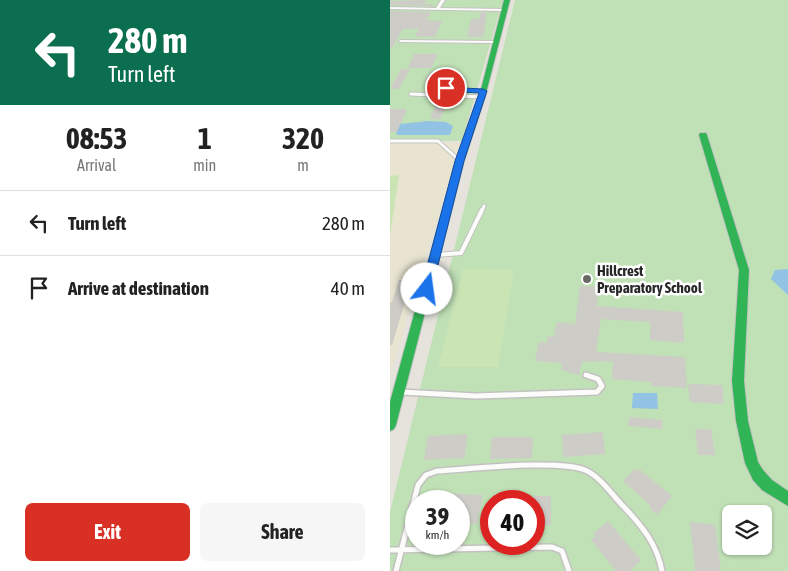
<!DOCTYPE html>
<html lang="en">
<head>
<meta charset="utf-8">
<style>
  body { margin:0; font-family:"Asap Condensed",sans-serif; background:#f6f6f6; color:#222; height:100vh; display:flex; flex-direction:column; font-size:19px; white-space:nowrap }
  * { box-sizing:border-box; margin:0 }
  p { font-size:16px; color:#767676 }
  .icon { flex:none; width:28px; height:28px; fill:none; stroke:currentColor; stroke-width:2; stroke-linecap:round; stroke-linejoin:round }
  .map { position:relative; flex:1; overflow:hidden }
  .panel { display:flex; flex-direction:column; background:#fff; width:390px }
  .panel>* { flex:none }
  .banner { background:#0b6e4f; color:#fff; overflow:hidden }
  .fabs { position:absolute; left:332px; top:505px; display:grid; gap:10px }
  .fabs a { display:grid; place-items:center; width:50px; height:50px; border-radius:8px; background:#fff; box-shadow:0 1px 4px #0004; font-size:25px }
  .speed { position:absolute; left:15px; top:490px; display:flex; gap:10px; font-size:25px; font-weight:700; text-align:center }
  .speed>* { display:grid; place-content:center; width:65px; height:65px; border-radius:50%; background:#fff; box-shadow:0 1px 4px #0004; line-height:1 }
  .speed small { font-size:12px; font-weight:400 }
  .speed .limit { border:8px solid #d22; background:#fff; color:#111 }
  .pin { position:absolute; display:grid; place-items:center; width:42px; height:42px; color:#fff; margin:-21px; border:2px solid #fff; border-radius:50%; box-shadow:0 1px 5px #0007 }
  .me { position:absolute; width:55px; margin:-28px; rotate:15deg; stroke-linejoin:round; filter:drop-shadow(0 0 4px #0008) }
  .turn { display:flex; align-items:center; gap:18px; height:105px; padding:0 25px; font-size:22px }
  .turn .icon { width:65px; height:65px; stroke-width:2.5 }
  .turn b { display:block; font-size:35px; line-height:42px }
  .eta { display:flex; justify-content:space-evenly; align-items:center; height:85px; text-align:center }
  .eta b { font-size:30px; font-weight:700; line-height:35px }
  .primary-button { display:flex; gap:10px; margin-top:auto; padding:10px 25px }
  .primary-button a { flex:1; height:58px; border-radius:8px; background:#d93025; color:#fff; font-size:20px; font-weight:700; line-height:58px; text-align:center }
  .primary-button a+a { background:#f6f6f6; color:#222 }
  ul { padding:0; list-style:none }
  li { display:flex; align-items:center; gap:15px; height:65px; padding:0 25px; border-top:1px solid #e0e0e0 }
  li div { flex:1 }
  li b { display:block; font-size:19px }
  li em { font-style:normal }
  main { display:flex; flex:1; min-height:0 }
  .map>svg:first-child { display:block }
  .education { fill:#e8e4d0 }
  .green { fill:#c0e0b6; fill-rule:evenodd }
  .pitch { fill:#cae5b3 }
  .water { fill:#92c2e4 }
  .building { fill:#ceccc7 }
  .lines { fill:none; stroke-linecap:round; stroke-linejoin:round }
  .lane-far3-casing { stroke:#c3c2c1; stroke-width:3 }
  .lane-far2-casing { stroke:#c3c2c1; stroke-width:5 }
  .lane-far1-casing { stroke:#c3c2c1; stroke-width:6 }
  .lane-casing { stroke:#c3c2c1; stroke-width:8 }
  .street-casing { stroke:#c3c2c1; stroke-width:2 }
  .fast-casing { stroke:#c3c2c1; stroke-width:2 }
  .lane-far3 { stroke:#fbfbfa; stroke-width:2 }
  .lane-far2 { stroke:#fbfbfa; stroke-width:3 }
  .lane-far1 { stroke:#fbfbfa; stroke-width:4 }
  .lane { stroke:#fbfbfa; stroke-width:5 }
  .street { fill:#fbfbfa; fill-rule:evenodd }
  .fast { fill:#30b455; fill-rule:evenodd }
  .route { fill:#1a73e8; stroke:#114b97 }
  .poi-dot { fill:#6a6966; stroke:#fff; stroke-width:2 }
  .labels { text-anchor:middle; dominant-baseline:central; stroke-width:5; stroke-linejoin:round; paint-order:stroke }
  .poi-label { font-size:15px; font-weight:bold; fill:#272727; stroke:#fff; text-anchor:start }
</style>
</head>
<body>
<main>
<section class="panel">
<div class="banner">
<div class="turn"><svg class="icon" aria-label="left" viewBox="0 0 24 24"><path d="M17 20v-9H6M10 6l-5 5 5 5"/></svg><div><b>280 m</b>Turn left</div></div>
</div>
<div class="eta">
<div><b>08:53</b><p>Arrival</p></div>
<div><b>1</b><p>min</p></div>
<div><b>320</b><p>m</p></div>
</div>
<ul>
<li><svg class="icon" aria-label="left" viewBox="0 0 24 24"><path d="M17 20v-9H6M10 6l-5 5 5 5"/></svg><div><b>Turn left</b></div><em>280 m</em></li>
<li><svg class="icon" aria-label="arrive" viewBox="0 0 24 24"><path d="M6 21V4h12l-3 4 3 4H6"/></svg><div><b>Arrive at destination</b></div><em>40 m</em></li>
</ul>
<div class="primary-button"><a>Exit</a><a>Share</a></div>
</section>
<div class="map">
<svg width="398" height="571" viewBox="0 0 398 571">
  <rect width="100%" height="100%" fill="#e5e3dc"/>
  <path class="education" d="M0 143H70L0 375Z"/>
  <path class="green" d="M0 0H113L72 141 0 140Z
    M125 0H398V571H0V512ZM26 501H69V544H26ZM101 501H144V544H101ZM341 514H374V546H341Z"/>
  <path class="pitch" d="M9 175 0 236V176Z
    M73 269 124 270 108 367H48Z"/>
  <path class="water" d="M39 121 56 122 63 126 60 135H7L5 130 10 124Z
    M398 269V295L381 279 385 270Z
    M243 393H267L268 409 242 408Z"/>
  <path class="building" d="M36 0 34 4H43L42 6 0 5V1Z
    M0 11 39 12 41 13 36 20 52 21 45 37H25L29 29H13L0 51Z
    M91 12 97 13 93 37H77L81 19H89Z
    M24 54H48L41 68H18Z
    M11 69H20L9 89H0Z
    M41 71 54 72 47 82 34 81Z
    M47 101 59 102 50 119H40Z
    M0 109H17L7 132H0Z
    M9 280H31L26 299H16L2 345H0V302H2Z
    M190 286 209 287 207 306 293 312 294 343 260 340V322L211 319 206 352 295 357 297 388 261 386V382L222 379 223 361 193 362 191 364 189 375 171 370 172 363 145 361 149 342 157 343 158 336 164 337 167 322 185 324Z
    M298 384 332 385 334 404 300 402Z
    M239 417 273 420 272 429 238 426Z
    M305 429H321L325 455H308Z
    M213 432 215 454 173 457 172 435Z
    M77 434 75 458 34 460 38 436Z
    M102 437H143L142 458 100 459Z
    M245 469 247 471 249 469 282 496 267 515 259 507 260 505 233 481Z
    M46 493 93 495 87 524H69V501H44Z
    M144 496H161V525H144Z
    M218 521 251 560 240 571H226L201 540 206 536 203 534Z
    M300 522 325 525 331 571H305Z"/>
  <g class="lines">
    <defs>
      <path id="lane-far3" d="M58 72 54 87 93 91"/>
      <path id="lane-far2" d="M90 91H93
        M21 94 92 97
        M0 141H48L70 161
        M92 211 94 206"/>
      <path id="lane-far1" d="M46 255 71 253 92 210"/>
      <path id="lane" d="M11 392 86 396 207 392 212 386 208 379 196 375
        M0 550 162 547 172 551 179 571
        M6 571 28 485 36 475 47 471C79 469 169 459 195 470 211 477 222 495 234 507 252 526 267 544 272 571"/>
      <path id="street" d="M51 0H55L50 8 115 9 117 10 115 11 0 9V7L46 8Z
        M11 40 106 41 108 42 106 43 9 42V41Z"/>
      <path id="fast" d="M114 0H120L95 97 74 161 6 425 4 429 0 431V402L66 161 89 97Z
        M310 133H316L317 135 359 270 354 381 358 421 368 462 373 470 382 480 398 491V506L372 490 363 480 355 463 346 421 342 381 349 270 309 135Z"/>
    </defs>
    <use href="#lane-far3" class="lane-far3-casing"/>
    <use href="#lane-far2" class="lane-far2-casing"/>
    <use href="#lane-far1" class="lane-far1-casing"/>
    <use href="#lane" class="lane-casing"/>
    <use href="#street" class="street-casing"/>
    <use href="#fast" class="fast-casing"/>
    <use href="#lane-far3" class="lane-far3"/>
    <use href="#lane-far2" class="lane-far2"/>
    <use href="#lane-far1" class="lane-far1"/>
    <use href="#lane" class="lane"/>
    <use href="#street" class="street"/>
    <use href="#fast" class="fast"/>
  </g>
  <path class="route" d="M53 87 93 89 97 91 74 161 42 289 37 293 31 289 65 161 89 93 56 91 52 88Z"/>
  <circle class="poi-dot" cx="197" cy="279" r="5"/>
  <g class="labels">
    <g class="poi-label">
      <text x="207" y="270">Hillcrest<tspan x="207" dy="17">Preparatory School</tspan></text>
    </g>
  </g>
</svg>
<div class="fabs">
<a><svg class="icon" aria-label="layers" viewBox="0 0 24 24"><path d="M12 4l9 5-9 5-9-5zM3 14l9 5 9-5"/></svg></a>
</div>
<div class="speed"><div>39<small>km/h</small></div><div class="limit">40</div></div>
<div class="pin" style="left:56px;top:88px;background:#d93025"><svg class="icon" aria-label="arrive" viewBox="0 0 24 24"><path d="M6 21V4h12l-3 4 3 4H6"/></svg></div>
<svg class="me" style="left:37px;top:289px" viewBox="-20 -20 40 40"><circle r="19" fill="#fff"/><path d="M0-13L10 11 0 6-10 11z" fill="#1a73e8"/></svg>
</div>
</main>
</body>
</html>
